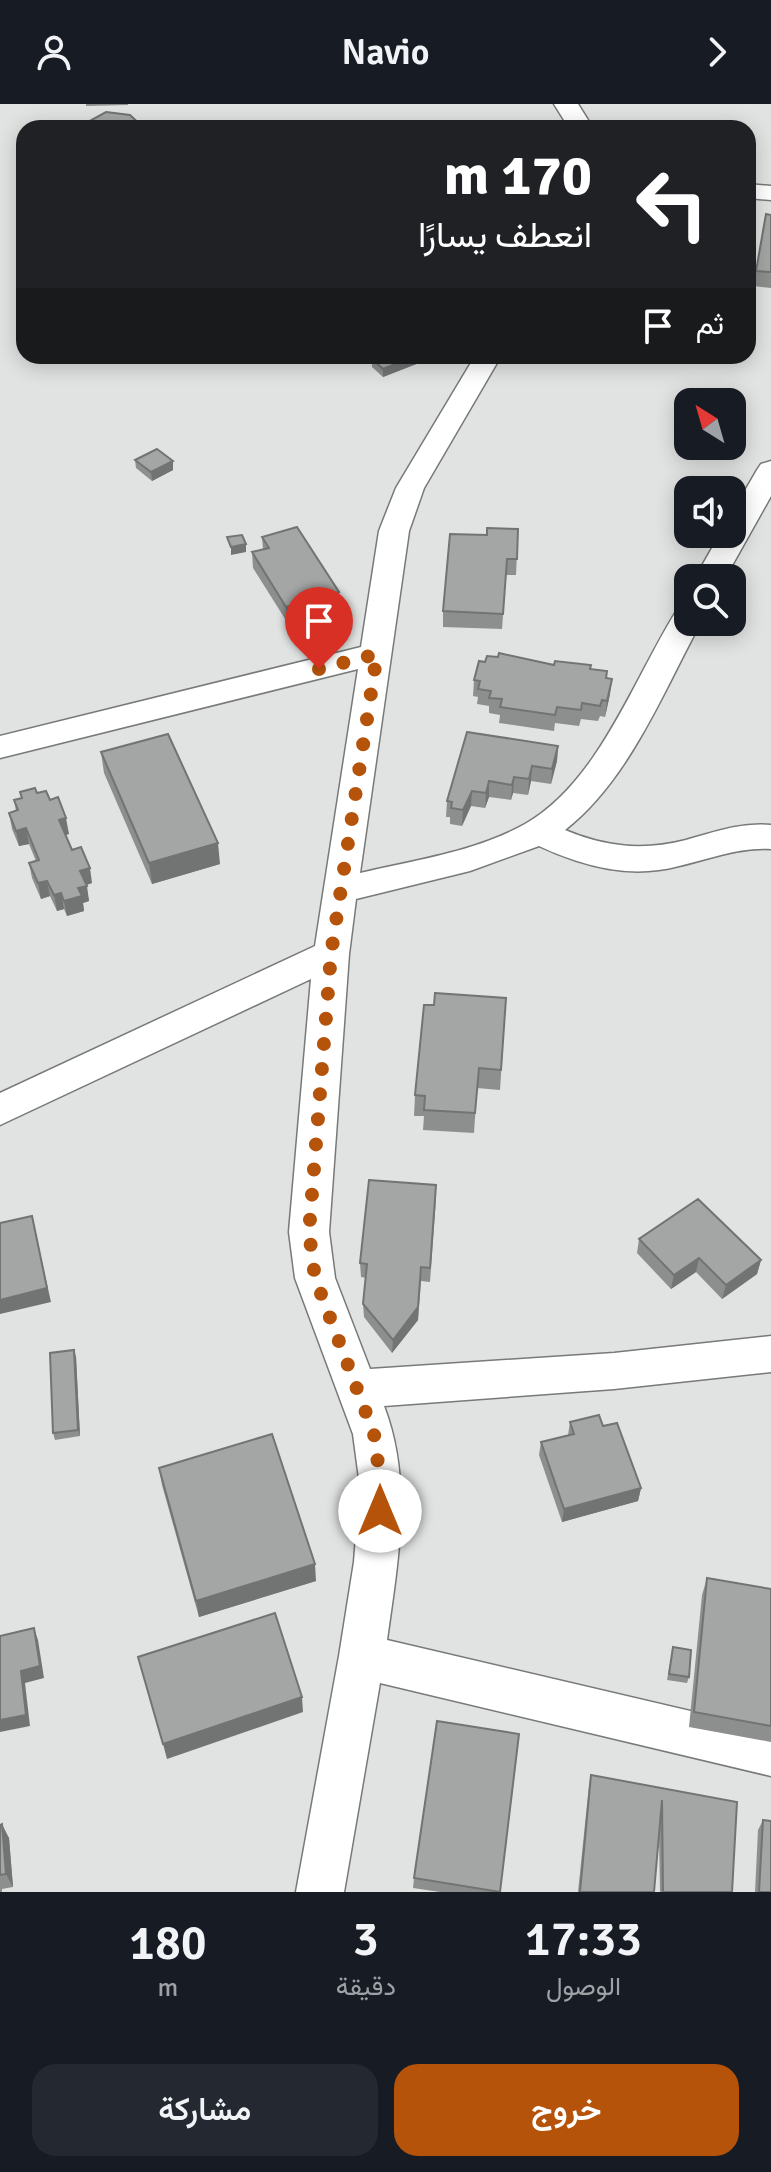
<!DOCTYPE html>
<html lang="ar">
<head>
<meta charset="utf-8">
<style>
  body { margin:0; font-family:Signika,Vazirmatn,sans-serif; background:#242831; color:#f1f3f6; direction:rtl; height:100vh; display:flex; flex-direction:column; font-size:30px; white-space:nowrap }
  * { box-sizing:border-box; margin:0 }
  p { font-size:26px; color:#9ea1a6 }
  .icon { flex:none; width:44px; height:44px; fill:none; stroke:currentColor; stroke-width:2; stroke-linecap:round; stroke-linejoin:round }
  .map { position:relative; height:1788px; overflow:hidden; direction:ltr }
  .drawer { display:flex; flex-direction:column; background:#171b24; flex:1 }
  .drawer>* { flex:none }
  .hud { position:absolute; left:16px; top:16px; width:740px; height:244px; border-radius:24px; box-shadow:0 4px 20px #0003; direction:rtl; background:#202124; color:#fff; overflow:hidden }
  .needle { width:52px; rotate:323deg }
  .tools { position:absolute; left:674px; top:284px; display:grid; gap:16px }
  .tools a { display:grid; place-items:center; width:72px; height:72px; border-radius:16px; background:#171b24; box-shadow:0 4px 20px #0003; font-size:40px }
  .pin { position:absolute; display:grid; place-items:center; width:68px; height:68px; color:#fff; margin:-82px -34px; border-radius:50% 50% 50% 0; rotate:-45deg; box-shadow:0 0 8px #0007 }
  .pin .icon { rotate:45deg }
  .me { position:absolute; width:88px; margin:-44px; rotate:0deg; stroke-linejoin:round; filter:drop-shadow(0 0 6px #0008) }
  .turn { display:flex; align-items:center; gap:28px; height:168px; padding:0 32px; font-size:36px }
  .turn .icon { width:104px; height:104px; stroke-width:2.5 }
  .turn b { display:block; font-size:56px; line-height:68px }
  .then { display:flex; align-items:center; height:76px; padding:0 32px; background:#0003; gap:16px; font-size:30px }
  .eta { display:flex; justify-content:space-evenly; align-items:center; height:136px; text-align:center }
  .eta b { font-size:48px; font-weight:600; line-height:56px }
  .primary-button { display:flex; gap:16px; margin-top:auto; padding:16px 32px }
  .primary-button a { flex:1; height:92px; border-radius:24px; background:#b45309; color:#fff; font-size:32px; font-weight:600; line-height:92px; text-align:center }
  .primary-button a+a { background:#242831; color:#f1f3f6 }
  header { display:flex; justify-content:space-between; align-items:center; height:104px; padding:0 32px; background:#171b24; font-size:36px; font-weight:600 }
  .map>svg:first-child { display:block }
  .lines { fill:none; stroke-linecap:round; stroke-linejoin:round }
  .minor-casing { stroke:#777a78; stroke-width:3 }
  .minor { fill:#fff; fill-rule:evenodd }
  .wall { fill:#8c8f8d }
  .shaded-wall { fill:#727473 }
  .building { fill:#a3a6a4; stroke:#727473; stroke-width:2 }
  .route { stroke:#b45309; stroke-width:14; stroke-dasharray:0 25.2 }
</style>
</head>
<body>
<header><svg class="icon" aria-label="forward" viewBox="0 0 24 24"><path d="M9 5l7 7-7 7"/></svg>Navio<svg class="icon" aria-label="person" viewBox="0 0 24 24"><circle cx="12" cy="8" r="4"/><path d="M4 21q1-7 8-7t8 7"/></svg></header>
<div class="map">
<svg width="771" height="1788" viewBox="0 0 771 1788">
  <rect width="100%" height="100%" fill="#e0e3e1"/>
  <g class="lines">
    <defs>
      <path id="minor" d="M554 0H578L593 24H569Z
        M748 80 771 82V96L748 94Z
        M475 252H501L424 384 409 427 360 769C415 756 475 748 525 720 599 678 634 574 677 506L688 503V518H701C663 588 629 676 565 726 605 743 643 747 686 736 714 728 741 718 771 721V745C738 743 710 755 679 762 631 775 584 763 539 742L470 767 356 795 349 850 329 1128 335 1174 370 1265 614 1249 771 1232V1268L614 1285 384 1302C413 1377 398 1457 387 1536L771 1626V1672L380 1579 344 1788H296L339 1552 354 1458 360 1382 353 1330 295 1174 289 1128 311 875 0 1021V989L315 842 358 565 0 654V632L361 543 379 427 396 384Z
        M771 357V392L725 474H695L720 430H732V409L757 366 761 360Z"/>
    </defs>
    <use href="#minor" class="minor-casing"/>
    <use href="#minor" class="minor"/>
  </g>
  <path class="wall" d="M86 0H128V1L86 2Z
    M766 110 771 111V184L753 182Z
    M372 255 424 257 383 273 372 263Z
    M135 356 173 366 152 377 136 364Z
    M518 425 516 471H506L502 525 443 523V507L487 431Z
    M262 433 339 488V504L287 518 253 464 252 448 263 445Z
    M485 558 554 561 590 565 606 574 610 590 605 613 600 612 598 617 581 615 579 622 555 619 554 627 499 619 500 611 489 609V602L477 600 478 593 473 592 474 576Z
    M558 642 557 657 551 680 531 677 528 691 513 689 511 696 489 693 485 704 471 702 462 722 450 720V713H446L447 697Z
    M101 648 220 760 152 780 104 669Z
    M20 688 37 689 50 696 69 730 65 731 72 746 92 779 86 781 89 797 83 799 84 807 67 812 64 805 57 807 50 792 41 795 32 774 29 759 36 757 29 740 19 742 12 725 9 709 16 707 14 696 21 694Z
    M506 894 500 986 477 984 474 1029 423 1026 424 1012H414L415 991 434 901Z
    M436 1095 430 1178 421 1177 418 1216 392 1249 364 1213 363 1200 366 1174 361 1173 360 1159Z
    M639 1135 761 1156 757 1170 722 1195 696 1168 671 1185 637 1149Z
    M76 1253 80 1332 55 1336 53 1329Z
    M570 1318 641 1384 638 1397 562 1418 539 1351 541 1338 568 1331Z
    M159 1364 316 1477 199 1513 162 1381Z
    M707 1474 771 1485V1638L689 1623 702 1491Z
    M673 1543 689 1573 687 1579 667 1576Z
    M591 1671 737 1698 732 1788H660L659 1730 654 1788H578L589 1681Z
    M763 1716 771 1788H755L758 1726Z
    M0 1721 9 1734 13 1783 2 1785V1788H0Z
    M414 1774 500 1788H440L413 1784Z"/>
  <path class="shaded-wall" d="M156 252H171L156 258Z
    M415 252H424V257L383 273V265Z
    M173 357V366L152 377 151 368Z
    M246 440V448L231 451V443Z
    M339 488V504L287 518 286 503Z
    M612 575 610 590 605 613 607 597Z
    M558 642 557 657 551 680 552 665Z
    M532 662 531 677 528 691 529 675Z
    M514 673 513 689 511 696 512 681Z
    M489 677V693L485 704 486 689Z
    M472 687 471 702 462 722 463 706Z
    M66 714 69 730 62 732 59 716Z
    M26 724 29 740 19 742 16 727Z
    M218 739 220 760 152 780 149 759Z
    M90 764 92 779 83 782 80 767Z
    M47 777 50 792 41 795 38 779Z
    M87 782 89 797 83 799 84 807 67 812 64 797 78 784Z
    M61 789 64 805 57 807 54 791Z
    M35 1126 51 1198 0 1210V1196Z
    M699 1154 696 1168 671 1185 674 1171Z
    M761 1156 757 1170 722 1195 726 1181Z
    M421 1163 418 1216 392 1249 393 1236Z
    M74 1246 76 1253 80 1332 78 1326Z
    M641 1384 638 1397 562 1418 564 1405Z
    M315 1460 316 1477 199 1513 196 1497Z
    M34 1524 38 1536 44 1574 25 1579 30 1622 0 1628V1616L21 1567Z
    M302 1593 303 1608 167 1655 163 1640Z
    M2 1720 9 1734 13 1783 6 1770Z"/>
  <path class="building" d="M106 8 130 11 144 24H88L86 19Z
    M766 110 771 111V168L756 167Z
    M380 252H415L383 265 372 255Z
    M157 345 173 357 151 368 135 356Z
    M297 423 339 488 286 503 252 448 269 444 262 433Z
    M487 424 518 425 517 455H507L503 510 443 507 450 430 487 431Z
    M242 431 246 440 231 443 227 433Z
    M499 549 554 561 555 557 591 561 590 565 607 567 606 574 612 575 607 597 602 596 600 602 582 599 581 606 557 603 555 611 500 603 502 595 489 594 491 587 478 585 480 577 474 576 479 557 485 558 487 552 498 553Z
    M467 628 558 642 552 665 532 662 529 675 514 673 512 681 489 677 486 689 472 687 463 706 451 704 452 698 447 697Z
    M168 630 218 739 149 759 101 648Z
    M35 684 37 689 46 687 50 696 58 693 66 714 59 716 72 746 81 743 90 764 80 767 87 782 78 784 82 792 64 797 61 789 54 791 47 777 38 779 29 759 39 756 26 724 16 727 9 709 18 706 14 696 22 694 20 688Z
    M435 889 506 894 501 966 479 964 475 1009 424 1006 425 992 415 991 424 901H434Z
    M369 1076 436 1081 430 1164 421 1163 418 1203 393 1236 363 1200 367 1160 360 1159Z
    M698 1095 761 1156 726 1181 699 1154 674 1171 639 1135Z
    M32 1112 47 1184 0 1196V1119Z
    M74 1246 78 1326 53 1329 50 1249Z
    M599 1311 603 1322 617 1319 641 1384 564 1405 541 1338 574 1330 570 1318Z
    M272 1330 315 1460 196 1497 159 1364Z
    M707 1474 771 1485V1622L694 1608Z
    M275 1509 302 1593 163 1640 138 1553Z
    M34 1524 40 1562 21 1567 26 1611 0 1616V1532Z
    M673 1543 691 1546 689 1573 669 1570Z
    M437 1617 519 1630 500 1788 414 1774Z
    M591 1671 737 1698 732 1788H663L662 1696 654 1788H580Z
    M763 1716 771 1717V1788H759Z
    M2 1720 6 1770 0 1771V1721Z"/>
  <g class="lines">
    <path class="route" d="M319 565 377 550 331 850 309 1128 315 1174 374 1330 381 1382 380 1407"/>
  </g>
</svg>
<div class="tools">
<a><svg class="needle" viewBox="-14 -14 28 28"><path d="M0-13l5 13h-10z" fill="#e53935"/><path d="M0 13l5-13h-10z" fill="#9ea1a6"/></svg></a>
<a><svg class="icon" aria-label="sound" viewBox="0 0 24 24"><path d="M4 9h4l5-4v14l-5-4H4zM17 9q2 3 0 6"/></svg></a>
<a><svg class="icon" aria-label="search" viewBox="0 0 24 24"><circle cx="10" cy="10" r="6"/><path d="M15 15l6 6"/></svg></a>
</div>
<div class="pin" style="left:319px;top:565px;background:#d93025"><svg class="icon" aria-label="arrive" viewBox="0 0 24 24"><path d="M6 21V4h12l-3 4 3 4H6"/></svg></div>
<svg class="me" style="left:380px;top:1407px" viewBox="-20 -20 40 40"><circle r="19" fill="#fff"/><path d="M0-13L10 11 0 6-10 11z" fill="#b45309"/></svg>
<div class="hud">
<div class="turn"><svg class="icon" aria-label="left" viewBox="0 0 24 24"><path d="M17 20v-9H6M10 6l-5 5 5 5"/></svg><div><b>170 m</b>انعطف يسارًا</div></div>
<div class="then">ثم<svg class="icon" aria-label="arrive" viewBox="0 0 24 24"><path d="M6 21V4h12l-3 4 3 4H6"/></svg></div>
</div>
</div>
<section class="drawer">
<div class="eta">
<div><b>17:33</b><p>الوصول</p></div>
<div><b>3</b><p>دقيقة</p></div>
<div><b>180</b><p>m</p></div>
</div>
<div class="primary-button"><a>خروج</a><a>مشاركة</a></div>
</section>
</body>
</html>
